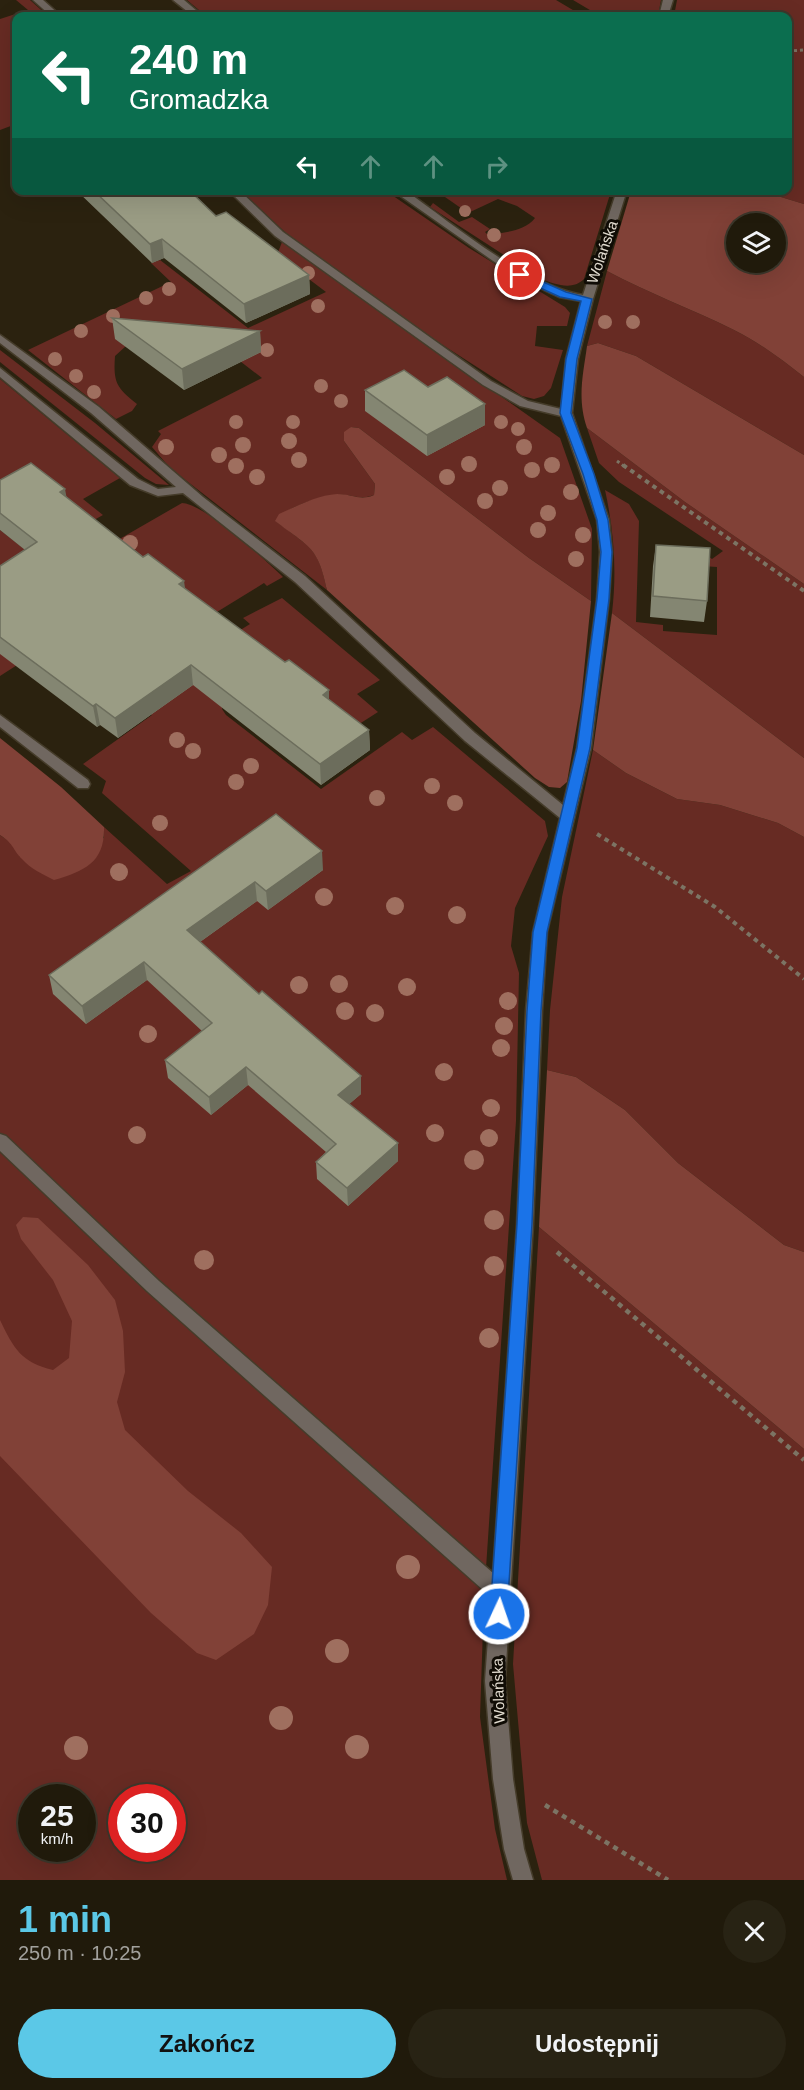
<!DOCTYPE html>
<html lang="pl">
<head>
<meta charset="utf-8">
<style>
  body { margin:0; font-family:Arial,sans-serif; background:#282314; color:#f1f3f6; height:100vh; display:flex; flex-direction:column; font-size:22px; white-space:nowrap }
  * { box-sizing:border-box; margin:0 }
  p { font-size:20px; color:#a2a19d }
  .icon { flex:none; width:33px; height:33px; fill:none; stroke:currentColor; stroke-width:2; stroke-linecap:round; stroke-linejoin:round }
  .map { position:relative; height:1880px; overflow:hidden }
  .sheet { display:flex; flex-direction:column; background:#201a0b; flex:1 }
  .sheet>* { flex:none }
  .top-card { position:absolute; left:12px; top:12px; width:780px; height:183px; border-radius:12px; box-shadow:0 6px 24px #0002,0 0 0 2px #3d382c; background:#0b6e4f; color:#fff; overflow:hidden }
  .controls { position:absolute; left:726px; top:213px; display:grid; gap:12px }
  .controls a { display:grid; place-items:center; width:60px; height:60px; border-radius:50%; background:#201a0b; box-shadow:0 6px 24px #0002,0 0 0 2px #3d382c; font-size:30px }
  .speed { position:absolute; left:18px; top:1784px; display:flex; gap:12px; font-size:30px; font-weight:700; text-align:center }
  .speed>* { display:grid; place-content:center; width:78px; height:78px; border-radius:50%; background:#201a0b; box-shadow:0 6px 24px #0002,0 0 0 2px #3d382c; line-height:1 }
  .speed small { font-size:15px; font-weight:400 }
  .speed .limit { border:9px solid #d22; background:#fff; color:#111 }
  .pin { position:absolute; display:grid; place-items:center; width:51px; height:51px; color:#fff; margin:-26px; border:3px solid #fff; border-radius:50%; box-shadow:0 2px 6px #0007 }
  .me { position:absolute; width:66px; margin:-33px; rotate:3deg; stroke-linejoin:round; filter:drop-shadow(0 0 4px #0008) }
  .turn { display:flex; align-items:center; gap:21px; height:126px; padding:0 18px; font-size:27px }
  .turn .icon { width:78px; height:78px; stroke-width:2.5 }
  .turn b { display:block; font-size:42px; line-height:51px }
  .lanes { display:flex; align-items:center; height:57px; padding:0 18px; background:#0003; justify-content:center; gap:30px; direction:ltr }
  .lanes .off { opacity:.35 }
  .round { display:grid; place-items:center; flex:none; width:63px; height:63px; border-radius:32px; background:#282314 }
  .headline { display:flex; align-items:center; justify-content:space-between; height:102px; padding:0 18px }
  h1 { font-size:36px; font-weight:600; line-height:45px; color:#5bc8e7 }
  .cta { display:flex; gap:12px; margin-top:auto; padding:12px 18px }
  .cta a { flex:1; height:69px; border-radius:36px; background:#5bc8e7; color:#111; font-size:24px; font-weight:600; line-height:69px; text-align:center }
  .cta a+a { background:#282314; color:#f1f3f6 }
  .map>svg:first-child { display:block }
  .green { fill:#672b23; fill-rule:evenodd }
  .forest { fill:#814137; fill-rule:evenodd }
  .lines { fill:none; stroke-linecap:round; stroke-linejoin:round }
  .minor-casing { stroke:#453c2a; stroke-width:3 }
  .path-far2 { stroke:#7c7464; stroke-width:3; stroke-dasharray:3 3; stroke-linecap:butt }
  .path-far1 { stroke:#7c7464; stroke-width:4; stroke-dasharray:4.5 4.5; stroke-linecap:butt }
  .path { stroke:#7c7464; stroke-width:4.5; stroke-dasharray:5 5; stroke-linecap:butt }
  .minor { fill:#706760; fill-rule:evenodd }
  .tree { fill:#9f6f5f }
  .wall { fill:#848672 }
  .shaded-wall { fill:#6c6d5c }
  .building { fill:#9a9c84; stroke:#6c6d5c; stroke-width:1.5 }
  .route { fill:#1a73e8; stroke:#114b97; stroke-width:1.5 }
  .labels { text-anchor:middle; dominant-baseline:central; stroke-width:6; stroke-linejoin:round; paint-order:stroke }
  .street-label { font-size:15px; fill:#e2dcd0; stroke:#100c05 }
</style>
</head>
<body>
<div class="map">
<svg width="804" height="1880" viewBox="0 0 804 1880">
  <rect width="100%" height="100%" fill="#2b220f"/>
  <path class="green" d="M16 0H30L48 16H16V124L0 130V19L28 10Z
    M187 0H556L583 16H206Z
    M573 0H661L658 16H628L620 12 617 16H600Z
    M677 0H804V204L761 191 788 190V16H674Z
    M461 190 611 191 584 279C572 291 555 284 541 279L430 207 433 203 459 222 472 217 490 229 485 232 488 235C504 232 524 232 535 218L517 206 498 199 468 213 445 197Z
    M241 191H386L469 248 565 307 570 313 567 326H537L535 346 563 350 551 388 544 396 534 399 522 396 424 333 286 233Z
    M282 242 560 438 592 529 591 601 529 558 359 428 351 427 344 441 375 484 374 495C359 501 351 493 336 495 321 496 283 508 276 521 309 548 318 545 327 590L170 468 152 447 161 434 158 431 262 378 214 341 217 336 202 325 183 324 165 334 126 346 115 356C113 383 117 388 137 404L132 411 116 419 28 350 171 282 151 263 160 260 248 328 326 292 277 255Z
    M607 271C648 293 692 309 734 330 759 342 782 360 804 377V455L636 356 598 343 587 346Z
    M0 350 95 423 169 485 156 484 145 478 0 362Z
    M0 379 120 478 83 499 103 515 94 520 0 485Z
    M587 428 685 502 804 584V758L612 613C617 571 614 531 605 490L629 504 639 521 636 622 663 625V631L717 635V567L702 566 691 556 695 547 712 559 723 551 619 482 599 463Z
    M182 503C205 504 264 559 283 577L267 586 264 583 212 615 175 671 250 624 243 618 282 598 380 680 357 694 378 712 353 728 224 702 222 709 226 715 321 789 402 732 412 740 433 727 545 821 548 836 515 908 511 946 519 973 516 1121 484 1598 480 1717 495 1829 507 1880H0V835L14 845 20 857 104 838V827L167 884 191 871 102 793 106 781 83 764 152 715 53 642 0 676V530L57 575ZM32 1797H82V1848H32ZM122 1797H172V1848H122Z
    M593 750 626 773 677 799 720 805 778 823 804 837V1252L784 1245 678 1163 625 1110 576 1077 547 1070 550 1010 562 897Z
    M539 1227 804 1449V1880H542L527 1823 513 1664Z"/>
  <path class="forest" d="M631 191H761L804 204V377C782 360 759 342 734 330 692 309 648 293 607 271ZM736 224H776V262H736Z
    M598 343 636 356 804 455V584L685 502 587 428C577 399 583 375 587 346Z
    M351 427 359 428 529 558 591 601 581 701 567 782 560 788 549 787 535 778 327 590C318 546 309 547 275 521L279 514C297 506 318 495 337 494 352 494 360 501 374 495L375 484 344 441V432Z
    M612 613 804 758V837L778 823 720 805 677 799 626 773 593 750Z
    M0 738 61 787 104 827C105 862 85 871 54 880 42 874 31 869 22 859 12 849 15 845 0 835Z
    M547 1070 576 1077 625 1110 678 1163 784 1245 804 1252V1449L539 1227Z
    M23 1217 38 1218 88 1265 115 1300 123 1331 125 1372 117 1402 125 1430 188 1491 241 1533 272 1567 268 1605 254 1634 216 1660 197 1653 151 1613 0 1456V1320C14 1349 21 1362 53 1370L69 1358 72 1321 53 1280 21 1239 16 1225Z"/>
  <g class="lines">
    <defs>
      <path id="minor" d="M33 0H43L61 16H51Z
        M173 0H184L203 16H193Z
        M663 0H673L668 16H659Z
        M228 190H239L283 232 491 381 528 401 561 409 566 359 581 301 559 297 516 277 392 190H405C453 224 526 286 583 295L617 190H627L593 299 578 359 572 413 609 520 612 552 609 599 591 748 547 932 542 1011 533 1224 505 1681 513 1779 524 1849 533 1880H513L504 1849 493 1779 485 1681 491 1597 147 1291 0 1151V1134L6 1136 159 1281 493 1573 517 1224 526 1011 533 932 560 818 465 741 295 582 183 493 158 496 130 485 0 377V368L138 479 158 489 176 487 91 413 0 343V335L99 407 203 497 305 576 475 733 563 805 577 748 597 599 600 552 597 520 561 416 520 406 483 385 275 236Z
        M0 715 88 780 90 784 88 788H78L0 727Z"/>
    </defs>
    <use href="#minor" class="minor-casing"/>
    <path class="path-far2" d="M788 51 804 50
      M617 461 625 467"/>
    <path class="path-far1" d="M623 465 804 591
      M597 834 715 907 804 979"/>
    <path class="path" d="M557 1252 804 1460
      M545 1805 668 1880"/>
    <use href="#minor" class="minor"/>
  </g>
  <g class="tree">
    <circle cx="465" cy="211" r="6"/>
    <circle cx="494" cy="235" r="7"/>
    <circle cx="308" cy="273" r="7"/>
    <circle cx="169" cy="289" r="7"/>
    <circle cx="146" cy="298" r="7"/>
    <circle cx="318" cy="306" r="7"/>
    <circle cx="113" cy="316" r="7"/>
    <circle cx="605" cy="322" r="7"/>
    <circle cx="633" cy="322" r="7"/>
    <circle cx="81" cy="331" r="7"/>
    <circle cx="267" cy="350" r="7"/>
    <circle cx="55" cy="359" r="7"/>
    <circle cx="76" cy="376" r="7"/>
    <circle cx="321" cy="386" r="7"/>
    <circle cx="94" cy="392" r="7"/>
    <circle cx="341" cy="401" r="7"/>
    <circle cx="236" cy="422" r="7"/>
    <circle cx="293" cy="422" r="7"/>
    <circle cx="501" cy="422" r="7"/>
    <circle cx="518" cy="429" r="7"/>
    <circle cx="289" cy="441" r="8"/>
    <circle cx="243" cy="445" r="8"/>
    <circle cx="166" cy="447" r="8"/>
    <circle cx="524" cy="447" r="8"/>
    <circle cx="219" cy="455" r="8"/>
    <circle cx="299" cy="460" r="8"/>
    <circle cx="469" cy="464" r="8"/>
    <circle cx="552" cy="465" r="8"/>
    <circle cx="236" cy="466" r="8"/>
    <circle cx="532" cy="470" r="8"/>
    <circle cx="257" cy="477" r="8"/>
    <circle cx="447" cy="477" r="8"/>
    <circle cx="500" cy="488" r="8"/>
    <circle cx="571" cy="492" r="8"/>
    <circle cx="485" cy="501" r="8"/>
    <circle cx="548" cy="513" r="8"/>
    <circle cx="538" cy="530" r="8"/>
    <circle cx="583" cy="535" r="8"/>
    <circle cx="130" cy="543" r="8"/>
    <circle cx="576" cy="559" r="8"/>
    <circle cx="177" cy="740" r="8"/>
    <circle cx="193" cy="751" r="8"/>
    <circle cx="251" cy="766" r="8"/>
    <circle cx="236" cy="782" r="8"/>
    <circle cx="432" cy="786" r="8"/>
    <circle cx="377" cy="798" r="8"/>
    <circle cx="455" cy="803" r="8"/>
    <circle cx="160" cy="823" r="8"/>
    <circle cx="119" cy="872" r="9"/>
    <circle cx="324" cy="897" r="9"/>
    <circle cx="395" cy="906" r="9"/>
    <circle cx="457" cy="915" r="9"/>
    <circle cx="339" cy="984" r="9"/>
    <circle cx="299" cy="985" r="9"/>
    <circle cx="407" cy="987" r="9"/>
    <circle cx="508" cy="1001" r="9"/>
    <circle cx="345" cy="1011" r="9"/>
    <circle cx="375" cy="1013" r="9"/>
    <circle cx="504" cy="1026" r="9"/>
    <circle cx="148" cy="1034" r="9"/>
    <circle cx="501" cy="1048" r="9"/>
    <circle cx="444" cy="1072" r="9"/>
    <circle cx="491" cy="1108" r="9"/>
    <circle cx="435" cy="1133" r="9"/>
    <circle cx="137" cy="1135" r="9"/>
    <circle cx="489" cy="1138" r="9"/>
    <circle cx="474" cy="1160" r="10"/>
    <circle cx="494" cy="1220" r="10"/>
    <circle cx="204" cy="1260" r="10"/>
    <circle cx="494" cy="1266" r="10"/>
    <circle cx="489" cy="1338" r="10"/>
    <circle cx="408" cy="1567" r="12"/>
    <circle cx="337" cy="1651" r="12"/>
    <circle cx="281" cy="1718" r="12"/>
    <circle cx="357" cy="1747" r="12"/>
    <circle cx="76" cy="1748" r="12"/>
  </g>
  <path class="wall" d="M76 190H189L216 216 309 275 310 294 246 323 164 258 152 263Z
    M112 318 260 331 261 352 184 390 115 339Z
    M428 387 485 425 427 456 365 411V390Z
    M0 480 67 498 185 589 285 662 329 690V700L369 730 370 750 321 785 193 685 118 738 100 725 97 727 0 654V566L25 550 0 530Z
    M656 545 707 601 704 622 650 617 653 566Z
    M276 814 323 870 268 910 257 901 200 942 361 1094 349 1104 398 1143V1161L348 1206 317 1179 316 1162 326 1152 248 1085 211 1115 168 1078 165 1060 202 1031 147 980 86 1024 53 994 49 975Z"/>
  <path class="shaded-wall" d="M162 239 164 258 152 263 150 244Z
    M309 275 310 294 246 323 244 304Z
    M260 331 261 352 184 390 182 369Z
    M485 404V425L427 456V435Z
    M65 489 69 510 60 492Z
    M184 581 187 601 179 584Z
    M191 665 193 685 118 738 115 718Z
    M329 690V711L323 695Z
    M96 704 100 725 97 727 93 706Z
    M369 730 370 750 321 785 320 764Z
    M322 851 323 870 268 910 266 891Z
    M255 882 257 901 190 949 187 930Z
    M144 962 147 980 86 1024 82 1006Z
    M246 1067 248 1085 211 1115 209 1097Z
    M361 1076V1094L339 1113 338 1095Z
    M398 1143V1161L348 1206 347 1188Z"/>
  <path class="building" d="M93 190H189L216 216 226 212 309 275 244 304 162 239 150 244Z
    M112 318 260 331 182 369Z
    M404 370 428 387 447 377 485 404 427 435 365 390Z
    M31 463 65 489 60 492 143 557 148 554 184 581 179 584 285 662 289 660 329 690 323 695 369 730 320 764 191 665 115 718 96 704 93 706 0 637V566L37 542 0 513V480Z
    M656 545 710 548 707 601 653 596Z
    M276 814 322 851 266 891 255 882 187 930 259 994 262 991 361 1076 338 1095 398 1143 347 1188 316 1162 336 1144 246 1067 209 1097 165 1060 212 1023 144 962 82 1006 49 975Z"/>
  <path class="route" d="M516 273H523L566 292 592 299 577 359 571 413 594 474 608 520 612 552 609 599 590 748 547 932 541 1011 532 1224 507 1614 505 1620 499 1623 493 1620 490 1614 517 1224 527 1011 533 932 577 748 597 599 601 552 597 520 583 474 560 413 566 359 581 301 560 297 516 277Z"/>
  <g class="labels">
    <g class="street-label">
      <text transform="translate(602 252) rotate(-71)">Wolańska</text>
      <text transform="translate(498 1691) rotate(-92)">Wolańska</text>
    </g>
  </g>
</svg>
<div class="controls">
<a><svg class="icon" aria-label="layers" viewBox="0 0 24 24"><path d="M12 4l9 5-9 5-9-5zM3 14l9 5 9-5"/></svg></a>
</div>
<div class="speed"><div>25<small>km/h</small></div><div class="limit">30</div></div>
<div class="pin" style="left:520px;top:275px;background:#d93025"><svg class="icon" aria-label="arrive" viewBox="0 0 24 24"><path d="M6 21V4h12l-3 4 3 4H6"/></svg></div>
<svg class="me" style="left:499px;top:1614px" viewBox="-20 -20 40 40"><circle r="17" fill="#1a73e8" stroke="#fff" stroke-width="3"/><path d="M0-11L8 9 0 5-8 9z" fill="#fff"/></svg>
<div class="top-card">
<div class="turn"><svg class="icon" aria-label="left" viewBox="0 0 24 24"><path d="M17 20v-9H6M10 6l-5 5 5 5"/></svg><div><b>240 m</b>Gromadzka</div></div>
<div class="lanes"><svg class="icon" aria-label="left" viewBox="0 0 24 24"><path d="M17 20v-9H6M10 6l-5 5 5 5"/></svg><svg class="icon off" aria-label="ahead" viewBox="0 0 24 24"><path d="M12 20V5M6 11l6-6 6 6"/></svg><svg class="icon off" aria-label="ahead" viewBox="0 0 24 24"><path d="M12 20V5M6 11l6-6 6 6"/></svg><svg class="icon off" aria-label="right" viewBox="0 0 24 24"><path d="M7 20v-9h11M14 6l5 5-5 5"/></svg></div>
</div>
</div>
<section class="sheet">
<div class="headline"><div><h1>1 min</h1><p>250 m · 10:25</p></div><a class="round"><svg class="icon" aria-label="close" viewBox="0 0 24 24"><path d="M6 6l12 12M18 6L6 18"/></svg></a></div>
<div class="cta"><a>Zakończ</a><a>Udostępnij</a></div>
</section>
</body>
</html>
